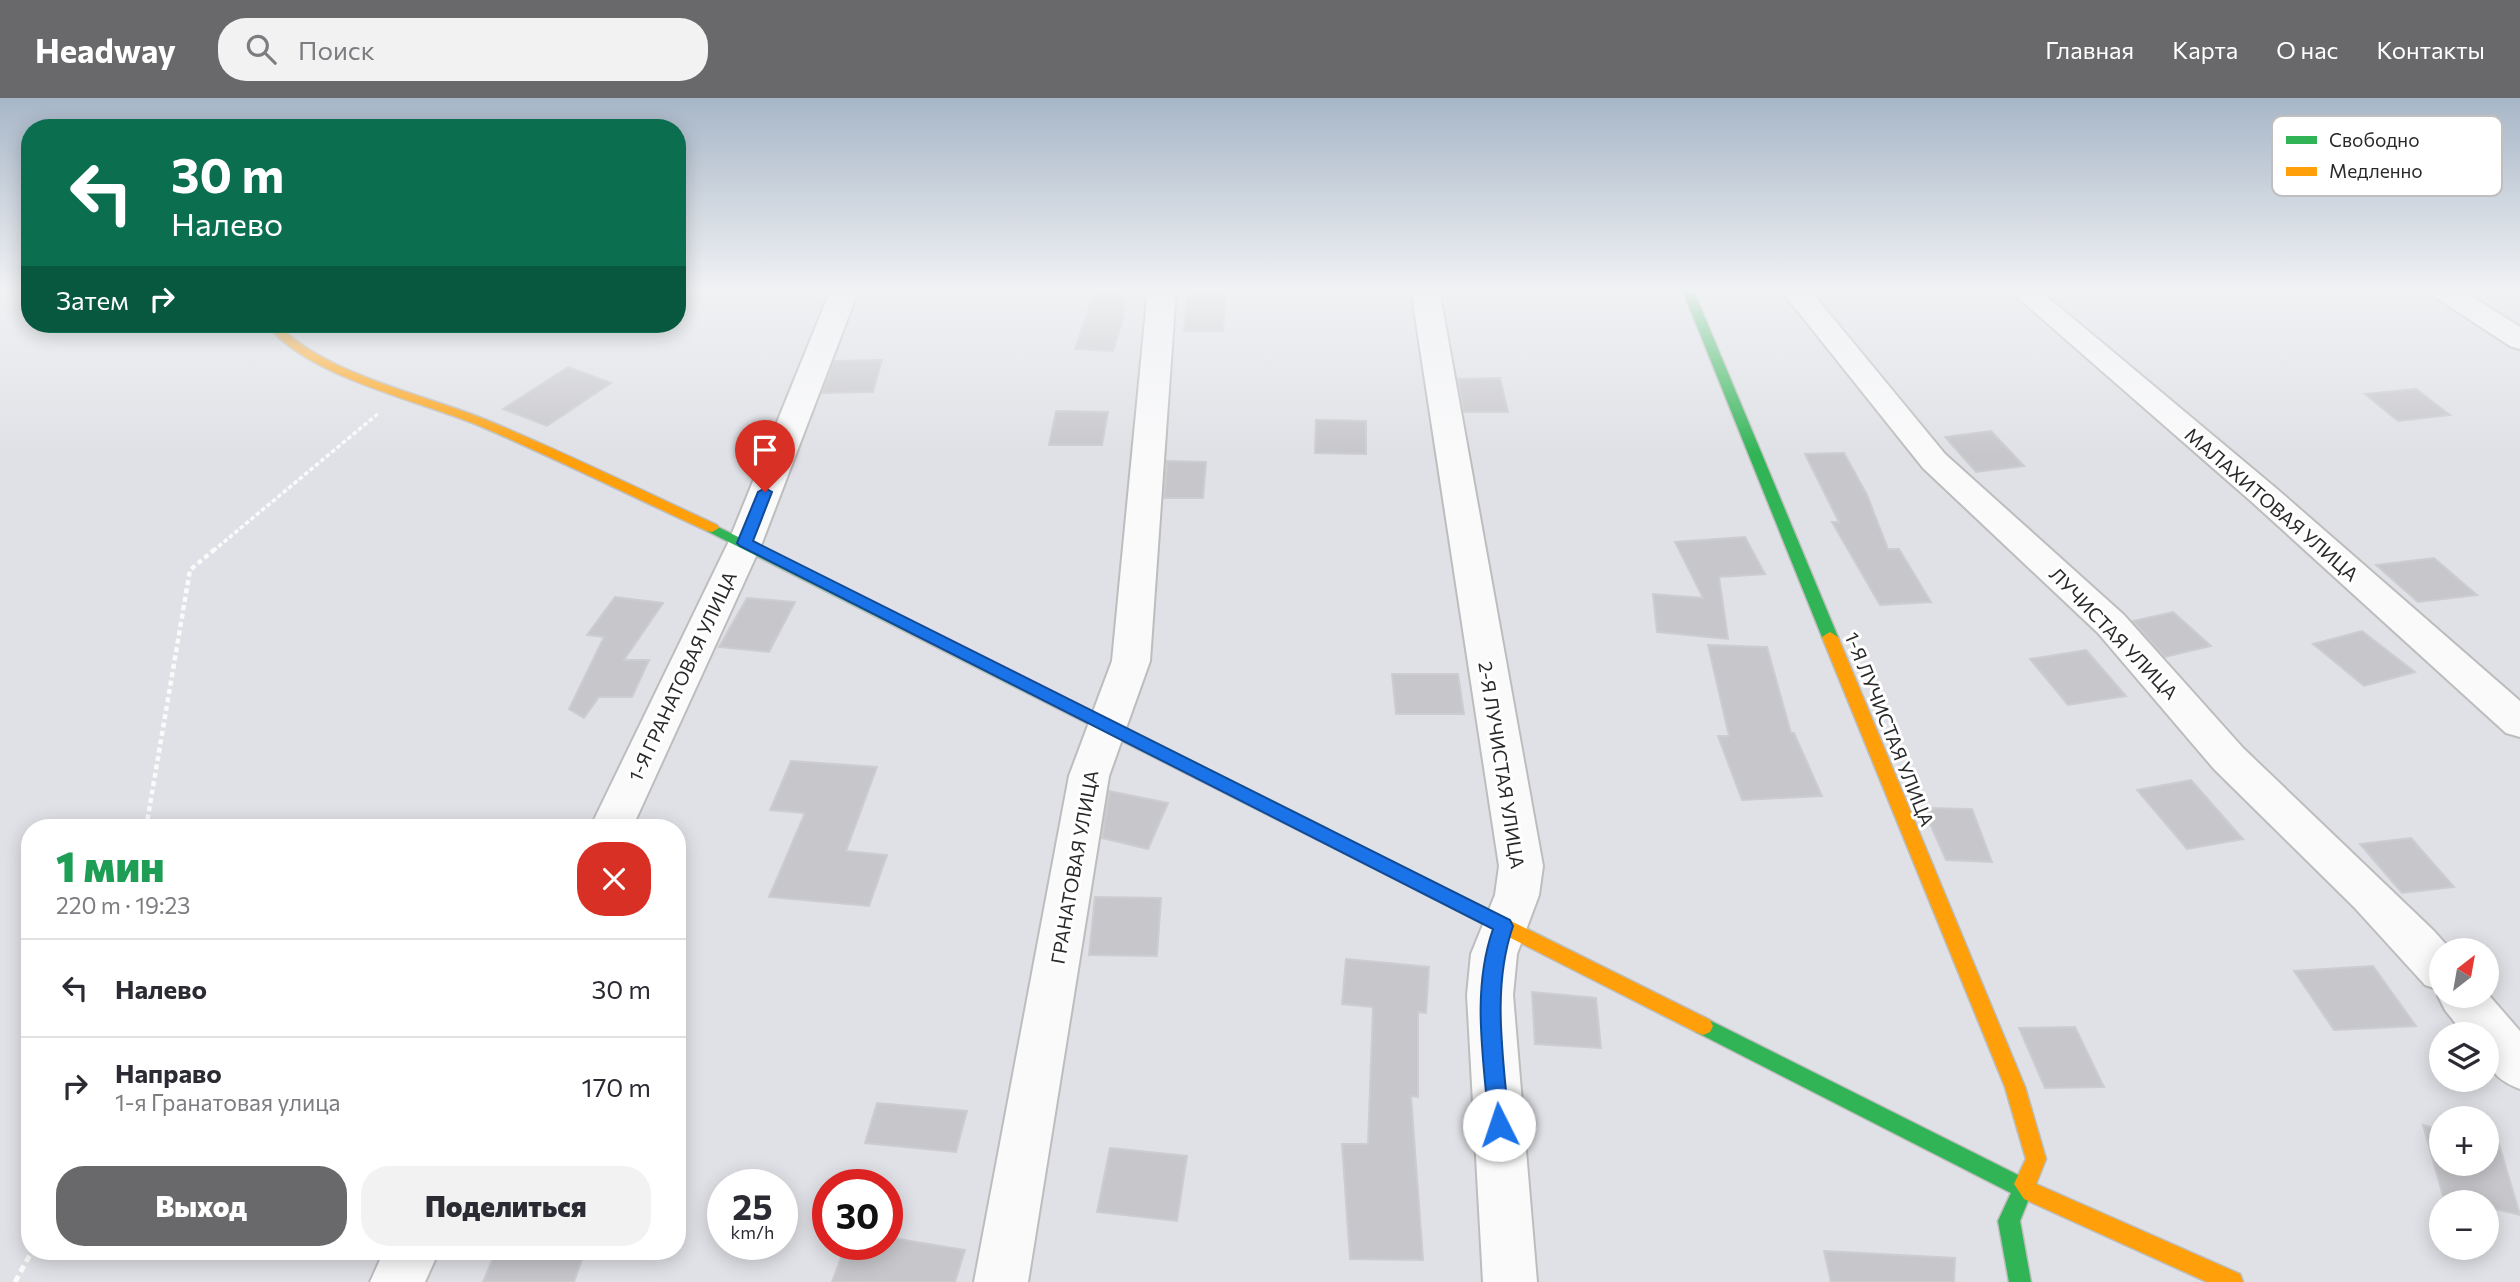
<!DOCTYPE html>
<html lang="ru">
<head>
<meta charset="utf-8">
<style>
  body { margin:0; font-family:Commissioner,sans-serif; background:#f2f2f3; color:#2b2b33; height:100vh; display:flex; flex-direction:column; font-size:26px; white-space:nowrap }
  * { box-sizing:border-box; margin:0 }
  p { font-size:23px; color:#7c7c81 }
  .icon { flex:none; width:38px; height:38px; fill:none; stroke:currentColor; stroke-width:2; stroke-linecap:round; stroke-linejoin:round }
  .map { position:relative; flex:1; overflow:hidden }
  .sheet { position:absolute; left:21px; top:721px; width:665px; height:441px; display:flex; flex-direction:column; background:#fff; border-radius:28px; box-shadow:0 4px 18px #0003 }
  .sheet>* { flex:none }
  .top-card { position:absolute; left:21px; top:21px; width:665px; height:214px; border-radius:28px; box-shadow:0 4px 18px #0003; background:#0b6e4f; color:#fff; overflow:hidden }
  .needle { width:46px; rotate:31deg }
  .controls { position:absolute; left:2429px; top:840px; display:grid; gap:14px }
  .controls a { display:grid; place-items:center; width:70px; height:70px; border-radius:50%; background:#fff; box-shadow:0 4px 18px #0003; font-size:35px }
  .speed { position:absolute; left:707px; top:1071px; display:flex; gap:14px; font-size:35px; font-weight:700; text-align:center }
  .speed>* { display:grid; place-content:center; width:91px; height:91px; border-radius:50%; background:#fff; box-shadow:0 4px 18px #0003; line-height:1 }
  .speed small { font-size:18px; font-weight:400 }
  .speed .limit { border:10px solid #d22; background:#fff; color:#111 }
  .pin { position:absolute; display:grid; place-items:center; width:60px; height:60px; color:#fff; margin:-72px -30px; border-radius:50% 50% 50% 0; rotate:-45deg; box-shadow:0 0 7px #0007 }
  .pin .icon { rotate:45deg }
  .me { position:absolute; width:77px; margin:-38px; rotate:356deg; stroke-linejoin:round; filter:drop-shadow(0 0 5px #0008) }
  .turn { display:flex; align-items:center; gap:24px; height:147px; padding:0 35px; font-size:32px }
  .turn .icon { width:91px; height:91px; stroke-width:2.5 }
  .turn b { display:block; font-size:49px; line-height:60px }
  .then { display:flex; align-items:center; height:66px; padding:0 35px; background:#0003; gap:14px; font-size:26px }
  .round { display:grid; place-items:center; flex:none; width:74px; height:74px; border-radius:28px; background:#f2f2f3 }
  .head { display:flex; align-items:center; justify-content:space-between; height:119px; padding:0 35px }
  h1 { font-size:42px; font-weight:800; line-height:52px; color:#1e9e55 }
  .primary-button { display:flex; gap:14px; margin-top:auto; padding:14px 35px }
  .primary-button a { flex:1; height:80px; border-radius:28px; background:#69696b; color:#fff; font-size:28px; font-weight:800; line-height:80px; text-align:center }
  .primary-button a+a { background:#f2f2f3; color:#2b2b33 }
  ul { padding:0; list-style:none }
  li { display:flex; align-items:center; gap:21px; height:98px; padding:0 35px; border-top:2px solid #e1e1e2 }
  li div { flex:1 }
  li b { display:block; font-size:26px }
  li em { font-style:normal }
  header { display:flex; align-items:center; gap:42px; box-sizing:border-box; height:98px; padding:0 35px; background:#69696b; color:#fff }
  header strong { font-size:33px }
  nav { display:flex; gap:38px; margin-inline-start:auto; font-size:24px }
  .search { width:490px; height:63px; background:#f2f2f3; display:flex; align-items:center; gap:18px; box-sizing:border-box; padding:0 24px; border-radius:28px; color:#7c7c81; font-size:26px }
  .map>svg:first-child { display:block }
  .building { fill:#c7c7cb; stroke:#cccdd1; stroke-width:2 }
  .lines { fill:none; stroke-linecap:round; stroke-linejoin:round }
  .street-casing { stroke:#bdbdbd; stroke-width:4 }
  .fast-casing { stroke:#bdbdbd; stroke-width:3 }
  .slow-casing { stroke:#bdbdbd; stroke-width:3 }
  .path-far2 { stroke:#fafafb; stroke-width:3.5; stroke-dasharray:4.5 2.5; stroke-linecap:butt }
  .path-far1 { stroke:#fafafb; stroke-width:4.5; stroke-dasharray:5 3.5; stroke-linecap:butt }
  .path { stroke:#fafafb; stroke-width:5; stroke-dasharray:7 4.5; stroke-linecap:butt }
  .street { fill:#fafafb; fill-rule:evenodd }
  .fast { fill:#30b455; fill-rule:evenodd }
  .slow { fill:#ff9f0a; fill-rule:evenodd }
  .route { fill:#1a73e8; stroke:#114b97; stroke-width:2 }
  .labels { text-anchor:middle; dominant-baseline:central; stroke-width:6; stroke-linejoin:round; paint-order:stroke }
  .street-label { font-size:19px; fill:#292929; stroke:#fff }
  .key { fill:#fff; stroke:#bfbfbf; stroke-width:2 }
  .key-label { font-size:19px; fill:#292929 }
</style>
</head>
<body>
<header>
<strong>Headway</strong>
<div class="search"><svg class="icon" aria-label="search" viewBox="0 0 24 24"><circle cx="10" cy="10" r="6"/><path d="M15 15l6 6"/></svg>Поиск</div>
<nav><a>Главная</a><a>Карта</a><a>О нас</a><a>Контакты</a></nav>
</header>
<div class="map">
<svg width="2520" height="1184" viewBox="0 0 2520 1184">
  <rect width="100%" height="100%" fill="#e0e1e6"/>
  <path class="building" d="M1095 191H1125L1123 221 1113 253 1075 251Z
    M1188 193 1226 194 1223 233H1184Z
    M882 262 873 294 822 295 834 263Z
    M568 269 611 285 547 328 503 311Z
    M1500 280 1508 314H1464L1458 281Z
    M2416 291 2450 317 2398 323 2365 296Z
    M1056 313 1108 314 1102 347H1049Z
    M1316 322 1366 323V356L1315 355Z
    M1991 333 2024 368 1976 374 1945 339Z
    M1844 355 1867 397 1888 451H1899L1931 504 1880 507 1832 424H1839L1805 356Z
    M1167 363 1206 364 1203 400H1164Z
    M1745 439 1765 476 1719 479 1728 541 1657 534 1653 496 1703 500 1675 444Z
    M2434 460 2477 497 2418 504 2376 467Z
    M615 499 663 505 624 562H649L632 599H599L584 620 569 611 604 539 587 537Z
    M747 500 795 504 769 554 719 549Z
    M2173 514 2211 548 2165 559 2133 523Z
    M2362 533 2415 574 2364 588 2313 546Z
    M1708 547 1767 549 1791 635H1794L1822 698 1742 702 1718 638H1729Z
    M2086 552 2126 598 2068 607 2030 561Z
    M1392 576H1458L1464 616H1396Z
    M791 663 877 669 846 753 887 757 869 808 769 799 805 715 770 712Z
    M2191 682 2243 741 2187 751 2137 692Z
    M1109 693 1168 705 1148 751 1102 740Z
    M1923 710 1972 711 1992 764 1946 762Z
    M2411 740 2454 789 2402 795 2360 746Z
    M1095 799 1161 800 1157 858 1089 857Z
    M1346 861 1429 869 1426 915 1418 914V999L1411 998 1423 1162 1350 1161 1342 1046H1368L1373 909 1342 906Z
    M2373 868 2416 928 2334 932 2294 873Z
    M1532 894 1596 900 1601 950 1535 946Z
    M2075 929 2104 989 2045 990 2019 930Z
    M877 1005 967 1013 956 1054 865 1045Z
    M2423 1027 2441 1032V1066H2487V1043L2499 1046 2520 1117 2487 1109V1104H2469L2443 1098Z
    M1110 1050 1187 1058 1177 1123 1097 1114Z
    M887 1139 965 1152 955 1184H832L846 1146H887Z
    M496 1153H585L574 1184H483Z
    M1824 1153 1955 1160 1954 1184H1831Z"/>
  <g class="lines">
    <defs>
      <path id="street" d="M831 191H859L762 445 632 730H590L728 445Z
        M1148 191H1176L1150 563 1109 678 1028 1184H974L1069 678 1112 563Z
        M1411 191H1439L1543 768 1539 797 1517 856 1513 897 1537 1184H1483L1467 897 1471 856 1495 797 1499 768Z
        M1780 191H1809L1945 356 2124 517 2243 650 2434 833 2451 852H2441V898H2487V895L2520 933V991C2489 979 2487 967 2487 936H2464L2445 912 2438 898 2440 892 2425 887 2354 809 2214 671 2098 535 1923 370Z
        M2008 191H2038L2277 391 2520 603V639L2506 635 2253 405Z
        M2428 191H2460L2520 229V251L2510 248 2432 197Z
        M384 1153H439L425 1184H370Z"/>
      <path id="fast" d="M1682 191H1693L1838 539 1835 543H1825L1822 539Z
        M712 426 1328 731 1331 736 1328 741 1322 743 1316 741 707 433 705 430Z
        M1703 919 2020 1078 2025 1076 2032 1079 2042 1094 2038 1101 2028 1103 2020 1123 2031 1184H2009L1998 1123 2011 1095 1696 934 1693 928 1696 922Z"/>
      <path id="slow" d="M266 226H278C323 276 427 297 489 323 566 355 641 392 717 427L719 430 712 434 707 433C631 398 557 361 480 328 418 302 307 279 266 226Z
        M1830 534 1838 539 2025 989 2046 1061 2036 1086 2240 1176 2243 1184H2207L2024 1101 2014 1086 2026 1061 2005 989 1822 539Z
        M1322 729 1710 922 1713 928 1710 934 1703 937 1696 934 1316 741 1313 736 1316 731Z"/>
    </defs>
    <use href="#street" class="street-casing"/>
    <use href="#fast" class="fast-casing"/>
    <use href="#slow" class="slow-casing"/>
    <path class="path-far2" d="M213 453 380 314"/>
    <path class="path-far1" d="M146 730 190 472 215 451"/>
    <path class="path" d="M15 1184 32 1153"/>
    <use href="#street" class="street"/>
    <use href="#fast" class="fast"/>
    <use href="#slow" class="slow"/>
  </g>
  <linearGradient id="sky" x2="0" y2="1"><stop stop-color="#a7b6c7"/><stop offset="0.54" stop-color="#f1f2f4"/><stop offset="1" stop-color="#f1f2f4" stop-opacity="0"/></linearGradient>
  <rect width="2520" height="356" fill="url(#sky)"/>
  <path class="route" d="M765 390 772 394 753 443 1510 822 1513 828C1491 892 1504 961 1509 1027L1506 1034 1499 1037 1492 1034 1489 1027C1484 962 1471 894 1493 831L740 448 737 445 758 394Z"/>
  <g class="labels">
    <g class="street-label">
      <text transform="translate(2272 406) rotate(41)">МАЛАХИТОВАЯ УЛИЦА</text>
      <text transform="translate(2114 535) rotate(46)">ЛУЧИСТАЯ УЛИЦА</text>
      <text transform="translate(682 578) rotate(-65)">1-Я ГРАНАТОВАЯ УЛИЦА</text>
      <text transform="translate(1890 631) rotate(68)">1-Я ЛУЧИСТАЯ УЛИЦА</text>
      <text transform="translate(1502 667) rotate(81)">2-Я ЛУЧИСТАЯ УЛИЦА</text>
      <text transform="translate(1074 769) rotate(-80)">ГРАНАТОВАЯ УЛИЦА</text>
    </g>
  </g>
  <rect x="2272" y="18" width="230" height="80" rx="10" class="key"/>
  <rect x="2286" y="38" width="31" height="8" fill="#30b455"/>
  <rect x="2286" y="69" width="31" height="9" fill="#ff9f0a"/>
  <g class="key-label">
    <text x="2329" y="49">Свободно</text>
    <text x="2329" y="80">Медленно</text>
  </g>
</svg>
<div class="controls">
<a><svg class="needle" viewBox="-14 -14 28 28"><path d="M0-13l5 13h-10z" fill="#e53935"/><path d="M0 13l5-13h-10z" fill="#7c7c81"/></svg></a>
<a><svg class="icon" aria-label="layers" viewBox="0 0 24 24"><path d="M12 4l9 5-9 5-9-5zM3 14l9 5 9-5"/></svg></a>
<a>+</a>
<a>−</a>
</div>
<div class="speed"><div>25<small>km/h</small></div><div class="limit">30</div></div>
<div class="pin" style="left:765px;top:394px;background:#d93025"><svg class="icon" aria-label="arrive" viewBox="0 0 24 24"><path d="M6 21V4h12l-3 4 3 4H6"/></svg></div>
<svg class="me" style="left:1499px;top:1027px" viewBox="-20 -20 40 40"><circle r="19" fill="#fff"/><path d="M0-13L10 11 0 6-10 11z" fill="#1a73e8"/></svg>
<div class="top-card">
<div class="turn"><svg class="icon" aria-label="left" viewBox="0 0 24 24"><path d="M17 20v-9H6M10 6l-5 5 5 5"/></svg><div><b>30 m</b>Налево</div></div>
<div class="then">Затем<svg class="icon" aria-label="right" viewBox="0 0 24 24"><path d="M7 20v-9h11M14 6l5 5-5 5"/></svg></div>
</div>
<section class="sheet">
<div class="head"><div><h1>1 мин</h1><p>220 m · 19:23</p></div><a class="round" style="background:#d93025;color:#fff"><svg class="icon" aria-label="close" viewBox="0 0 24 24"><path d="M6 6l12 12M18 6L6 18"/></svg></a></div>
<ul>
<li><svg class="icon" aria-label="left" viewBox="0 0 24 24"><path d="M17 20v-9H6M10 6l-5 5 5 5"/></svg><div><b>Налево</b></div><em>30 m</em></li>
<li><svg class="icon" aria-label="right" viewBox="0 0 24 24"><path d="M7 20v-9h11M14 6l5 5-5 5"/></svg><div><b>Направо</b><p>1-я Гранатовая улица</p></div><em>170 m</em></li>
</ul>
<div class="primary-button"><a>Выход</a><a>Поделиться</a></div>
</section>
</div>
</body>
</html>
